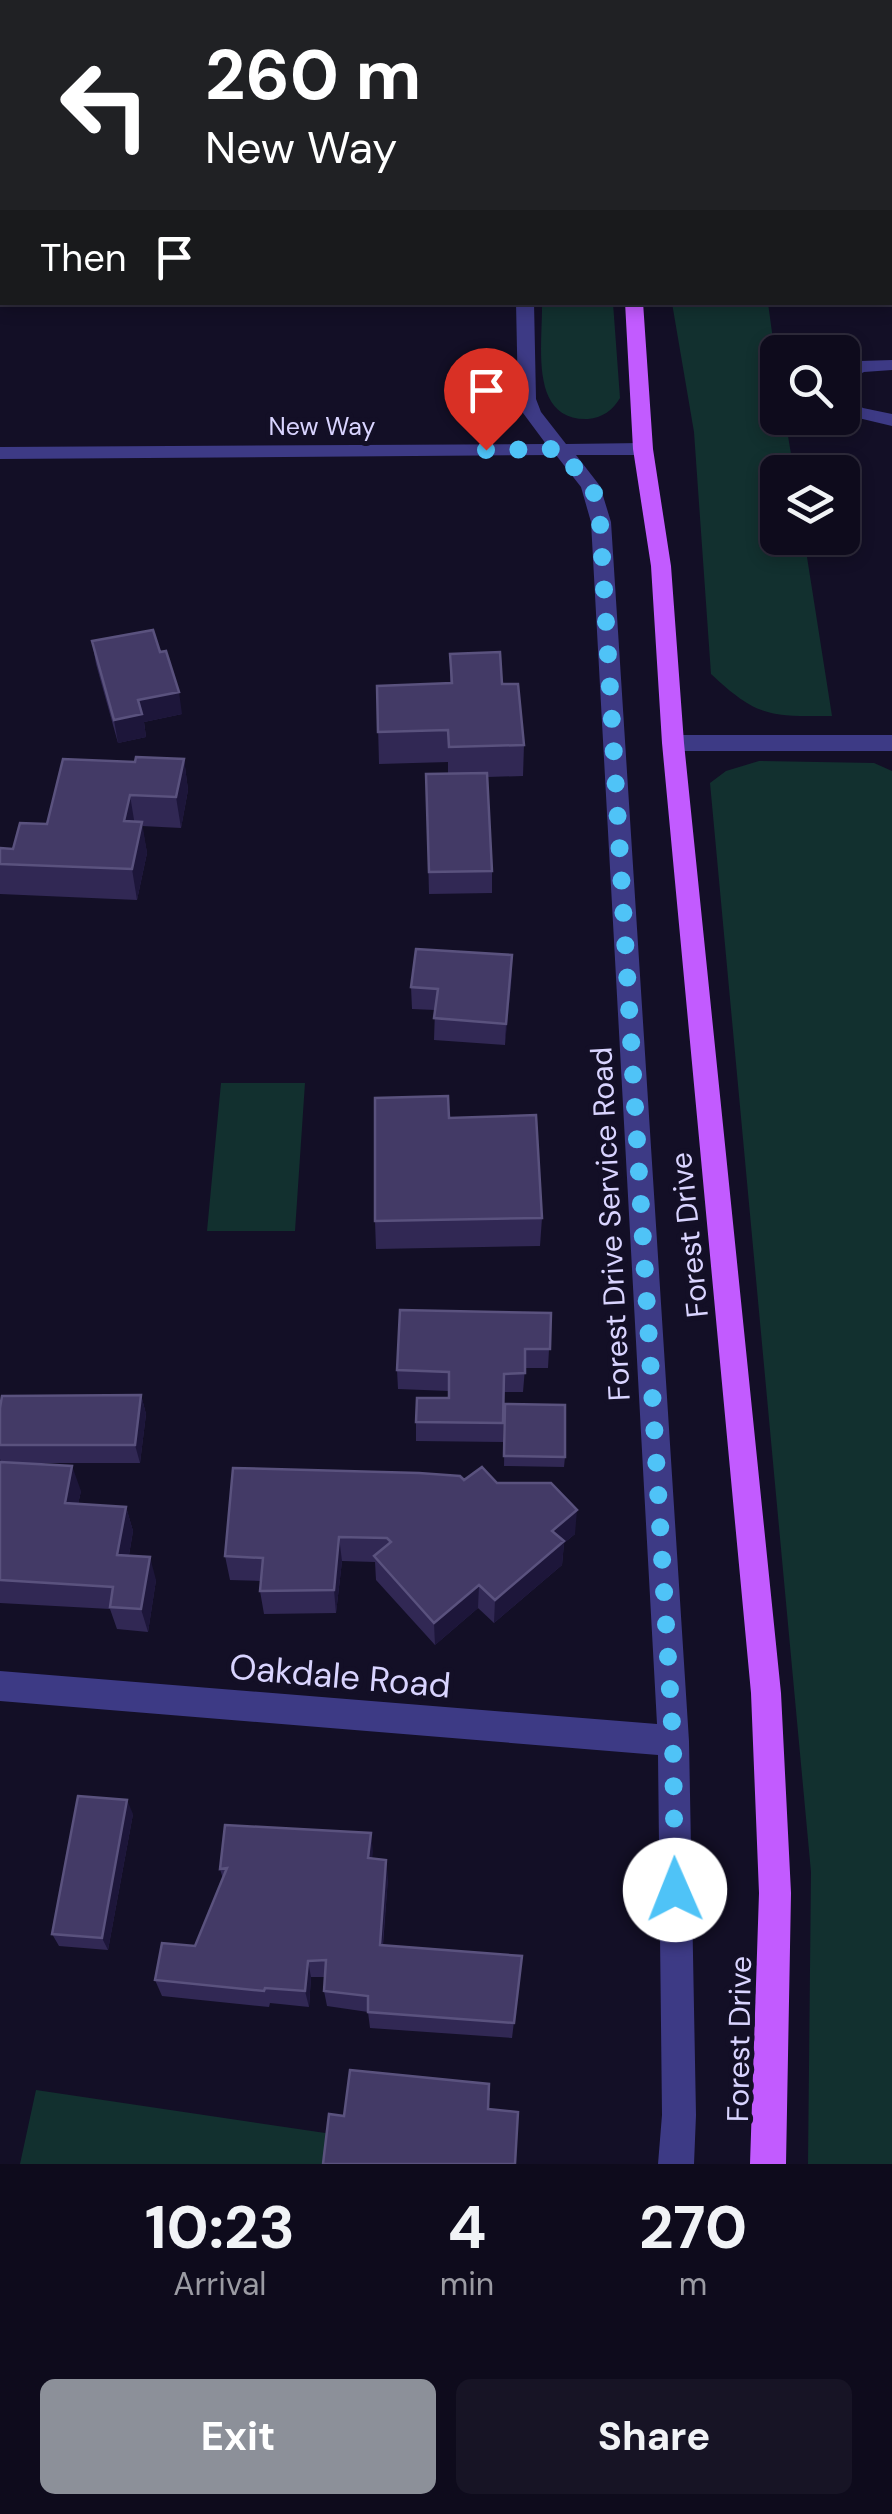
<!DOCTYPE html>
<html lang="en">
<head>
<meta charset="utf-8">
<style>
  body { margin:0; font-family:"DM Sans",sans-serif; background:#171425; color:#f1f3f6; height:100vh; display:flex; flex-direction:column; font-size:38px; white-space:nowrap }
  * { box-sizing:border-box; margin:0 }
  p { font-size:32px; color:#9b9ba3 }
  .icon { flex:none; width:55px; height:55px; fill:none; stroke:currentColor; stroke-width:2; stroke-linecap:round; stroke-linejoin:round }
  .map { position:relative; height:2164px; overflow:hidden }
  .panel { display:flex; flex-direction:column; background:#0e0b1c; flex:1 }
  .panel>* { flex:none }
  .banner { position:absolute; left:0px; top:0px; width:892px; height:305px; box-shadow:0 5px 15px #0003,0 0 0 2px #2e2b3b; background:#202124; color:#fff; overflow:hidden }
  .tools { position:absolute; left:760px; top:335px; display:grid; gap:20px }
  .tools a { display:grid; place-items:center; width:100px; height:100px; border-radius:15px; background:#0e0b1c; box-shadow:0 5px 15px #0003,0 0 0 2px #2e2b3b; font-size:50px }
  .pin { position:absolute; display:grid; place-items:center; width:85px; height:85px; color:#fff; margin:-102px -42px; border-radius:50% 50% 50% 0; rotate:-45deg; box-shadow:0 0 10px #0007 }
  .pin .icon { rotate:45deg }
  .me { position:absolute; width:110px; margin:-55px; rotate:359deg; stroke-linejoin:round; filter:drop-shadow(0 0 8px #0008) }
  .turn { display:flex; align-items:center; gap:35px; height:210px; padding:0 40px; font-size:45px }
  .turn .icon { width:130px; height:130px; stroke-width:2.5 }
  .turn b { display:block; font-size:70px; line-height:85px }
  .then { display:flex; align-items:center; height:95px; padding:0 40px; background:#0003; gap:20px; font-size:38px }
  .eta { display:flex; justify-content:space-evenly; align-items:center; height:170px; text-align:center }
  .eta b { font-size:60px; font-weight:700; line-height:70px }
  .primary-button { display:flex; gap:20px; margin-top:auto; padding:20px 40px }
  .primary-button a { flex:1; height:115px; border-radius:15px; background:#8c9099; color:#fff; font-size:40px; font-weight:700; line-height:115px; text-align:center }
  .primary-button a+a { background:#171425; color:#f1f3f6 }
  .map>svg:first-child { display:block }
  .green { fill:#12302f }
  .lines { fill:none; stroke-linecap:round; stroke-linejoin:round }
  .minor { fill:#3d3a85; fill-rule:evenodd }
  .major { fill:#c25bff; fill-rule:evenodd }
  .wall { fill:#312854 }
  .shaded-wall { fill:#1d163a }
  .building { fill:#433a66; stroke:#5a527e; stroke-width:2.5 }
  .route { stroke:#4fc3f7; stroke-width:18; stroke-dasharray:0 32.4 }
  .labels { text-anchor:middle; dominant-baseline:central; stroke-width:10; stroke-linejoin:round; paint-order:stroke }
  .far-street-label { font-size:25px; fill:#d9d4ff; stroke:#130f26 }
  .street-label { font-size:30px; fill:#d9d4ff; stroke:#130f26 }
  .near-street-label { font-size:35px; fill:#d9d4ff; stroke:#130f26 }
</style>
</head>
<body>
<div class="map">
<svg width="892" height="2164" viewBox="0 0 892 2164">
  <rect width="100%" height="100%" fill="#130f26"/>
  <path class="green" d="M542 303H613L620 398C613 410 602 418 588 419 528 421 543 343 542 303Z
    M672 303H768L777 369 778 418H785L794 472H778V538H804L832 716C770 716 758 718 711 674L694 432Z
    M759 761 874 763 892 771V2164H808L811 1872 710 783 726 771Z
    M221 1083H305L295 1231H207Z
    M36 2090 332 2134 328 2164H20Z"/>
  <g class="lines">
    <path class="minor" d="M124 0H138V2H124Z
      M507 0H521V2H507Z
      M658 0H812L813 2H659Z
      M2 77V95L0 96V78Z
      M0 294 2 302 8 303 0 305Z
      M516 302H534L536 399 541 412 566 444 643 443 653 449 643 455H576L600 486 611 522 689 1741 696 2115 694 2164H658L662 2115 658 1755 0 1701V1671L657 1724 591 522 581 487 556 455 0 459V447L546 444 523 413 518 399Z
      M892 360V370L864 372 842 383V370L860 361Z
      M842 394 863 408 892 414V426L850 416 842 409Z
      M673 735H892V751H673L662 743Z"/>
    <path class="major" d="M607 0H621V2H607Z
      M625 302H643L653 449 671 566 684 743 781 1693 791 1893 786 2164H750L759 1893 751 1693 662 743 651 566 633 449Z"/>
  </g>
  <path class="wall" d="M92 641 182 714 144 722 146 737 118 743 96 664Z
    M450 654 502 684 524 745 523 776 487 777 492 871V893L429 894 426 774 448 773V762L379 764 377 686 450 683Z
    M184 759 188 790 181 828 142 826 147 853 137 900 0 894V848L13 849 135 762Z
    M512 955 505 1045 434 1040 435 1010 412 1009 411 987Z
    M449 1118 542 1218 540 1246 376 1249 375 1221Z
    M551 1313 548 1368H525L523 1392H504L503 1442 416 1441V1422L449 1398V1391L398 1389 397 1370Z
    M141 1395 146 1414 140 1463H12L81 1491 78 1504 126 1507 133 1531 129 1555 156 1580 148 1632 117 1629 110 1609 0 1603V1462H1L0 1459V1408Z
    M505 1404 565 1457 564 1467 504 1466Z
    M497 1483 575 1534 564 1543 562 1565 494 1623 478 1608 435 1645 376 1580 375 1562 342 1561 336 1613 264 1614 260 1591 261 1581 230 1580 225 1556Z
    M133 1814 108 1950 59 1946 52 1934Z
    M371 1833 372 1859 388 1878 383 1945 522 1956 512 2038 370 2028 368 2012 327 2006 324 1991 325 1977H311L309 2007 270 2003 269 2007 162 1996 155 1980 195 1946 223 1879 220 1869Z"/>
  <path class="shaded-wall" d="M179 692 182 714 144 722 146 737 118 743 114 720 138 700Z
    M184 759 188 790 181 828 176 797Z
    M130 795 135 826 124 821Z
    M142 822 147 853 137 900 132 869Z
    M512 955V977L505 1045 506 1024Z
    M141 1395 146 1414 140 1463 135 1445Z
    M72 1466 81 1491 73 1527 65 1503Z
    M126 1507 133 1531 125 1578 117 1555Z
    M577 1510 575 1534 564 1543 562 1565 494 1623 495 1600 552 1531Z
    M339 1537 342 1561 336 1613 334 1590Z
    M150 1557 156 1580 148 1632 141 1609Z
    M479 1585 478 1608 435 1645 434 1623Z
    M127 1800 133 1814 108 1950 102 1938Z
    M371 1833 373 1852 370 1877 368 1858Z
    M386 1860 388 1878 381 1961 380 1945Z
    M308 1961 311 1977 309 2007 305 1991Z"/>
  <path class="building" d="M153 630 160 652 166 651 179 692 138 700 142 714 114 720 92 641Z
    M500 652 502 684H518L524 745 449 747 448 730 378 732 377 686 452 683 450 654Z
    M136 757 184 759 176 797 130 795 124 821 142 822 132 869 0 864V848L13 849 20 823 47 824 63 759 135 762Z
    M487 773 492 871 429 872 426 774Z
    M416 949 512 955 506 1024 434 1018 438 989 411 987Z
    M448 1096 449 1118 536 1115 542 1218 375 1221V1098Z
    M400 1310 551 1313 550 1349H525V1373L504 1374 503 1423 416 1422 417 1398H449V1372L397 1370Z
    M141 1395 135 1445H0V1408L2 1396Z
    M505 1404 565 1405V1457L504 1456Z
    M0 1462 72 1466 65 1503 126 1507 117 1555 150 1557 141 1609 110 1607 113 1587 0 1580Z
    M482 1467 497 1483H551L577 1510 552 1531 564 1541 495 1600 479 1585 434 1623 374 1556 391 1542 387 1538 339 1537 334 1590 260 1591 263 1558 225 1556 233 1468 419 1473 460 1476 464 1480Z
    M78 1796 127 1800 102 1938 52 1934Z
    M225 1825 371 1833 368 1858 386 1860 380 1945 522 1956 514 2023 368 2012V1996L324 1991 326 1960 308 1961 305 1991 265 1988 264 1991 155 1980 162 1943 195 1946 227 1868 220 1869Z
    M350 2070 489 2084 488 2109 518 2112 515 2164H323L329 2114 344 2116Z"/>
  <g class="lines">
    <path class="route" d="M486 450 560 449 594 493 600 522 673 1741 675 1890"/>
  </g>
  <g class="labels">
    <g class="far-street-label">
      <text x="322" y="426">New Way</text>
    </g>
    <g class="street-label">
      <text transform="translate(610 1224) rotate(-93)">Forest Drive Service Road</text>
      <text transform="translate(689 1235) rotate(-96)">Forest Drive</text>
      <text transform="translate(739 2039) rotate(-89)">Forest Drive</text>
    </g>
    <g class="near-street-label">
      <text transform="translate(340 1676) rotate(5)">Oakdale Road</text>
    </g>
  </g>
</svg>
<div class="tools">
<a><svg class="icon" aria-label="search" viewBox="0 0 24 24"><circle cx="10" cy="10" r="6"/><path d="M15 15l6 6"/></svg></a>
<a><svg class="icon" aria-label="layers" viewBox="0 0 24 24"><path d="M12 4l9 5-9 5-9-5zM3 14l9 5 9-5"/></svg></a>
</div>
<div class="pin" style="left:486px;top:450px;background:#d93025"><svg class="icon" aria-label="arrive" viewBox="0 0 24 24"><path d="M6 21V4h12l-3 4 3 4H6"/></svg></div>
<svg class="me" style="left:675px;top:1890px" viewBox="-20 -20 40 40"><circle r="19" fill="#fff"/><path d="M0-13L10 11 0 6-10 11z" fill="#4fc3f7"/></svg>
<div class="banner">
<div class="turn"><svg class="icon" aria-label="left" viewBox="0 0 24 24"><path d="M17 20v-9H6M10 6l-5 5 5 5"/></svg><div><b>260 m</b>New Way</div></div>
<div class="then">Then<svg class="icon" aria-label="arrive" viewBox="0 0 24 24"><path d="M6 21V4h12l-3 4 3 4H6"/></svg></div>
</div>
</div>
<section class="panel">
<div class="eta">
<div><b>10:23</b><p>Arrival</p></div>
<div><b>4</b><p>min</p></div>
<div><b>270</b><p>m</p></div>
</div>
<div class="primary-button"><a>Exit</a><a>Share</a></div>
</section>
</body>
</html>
